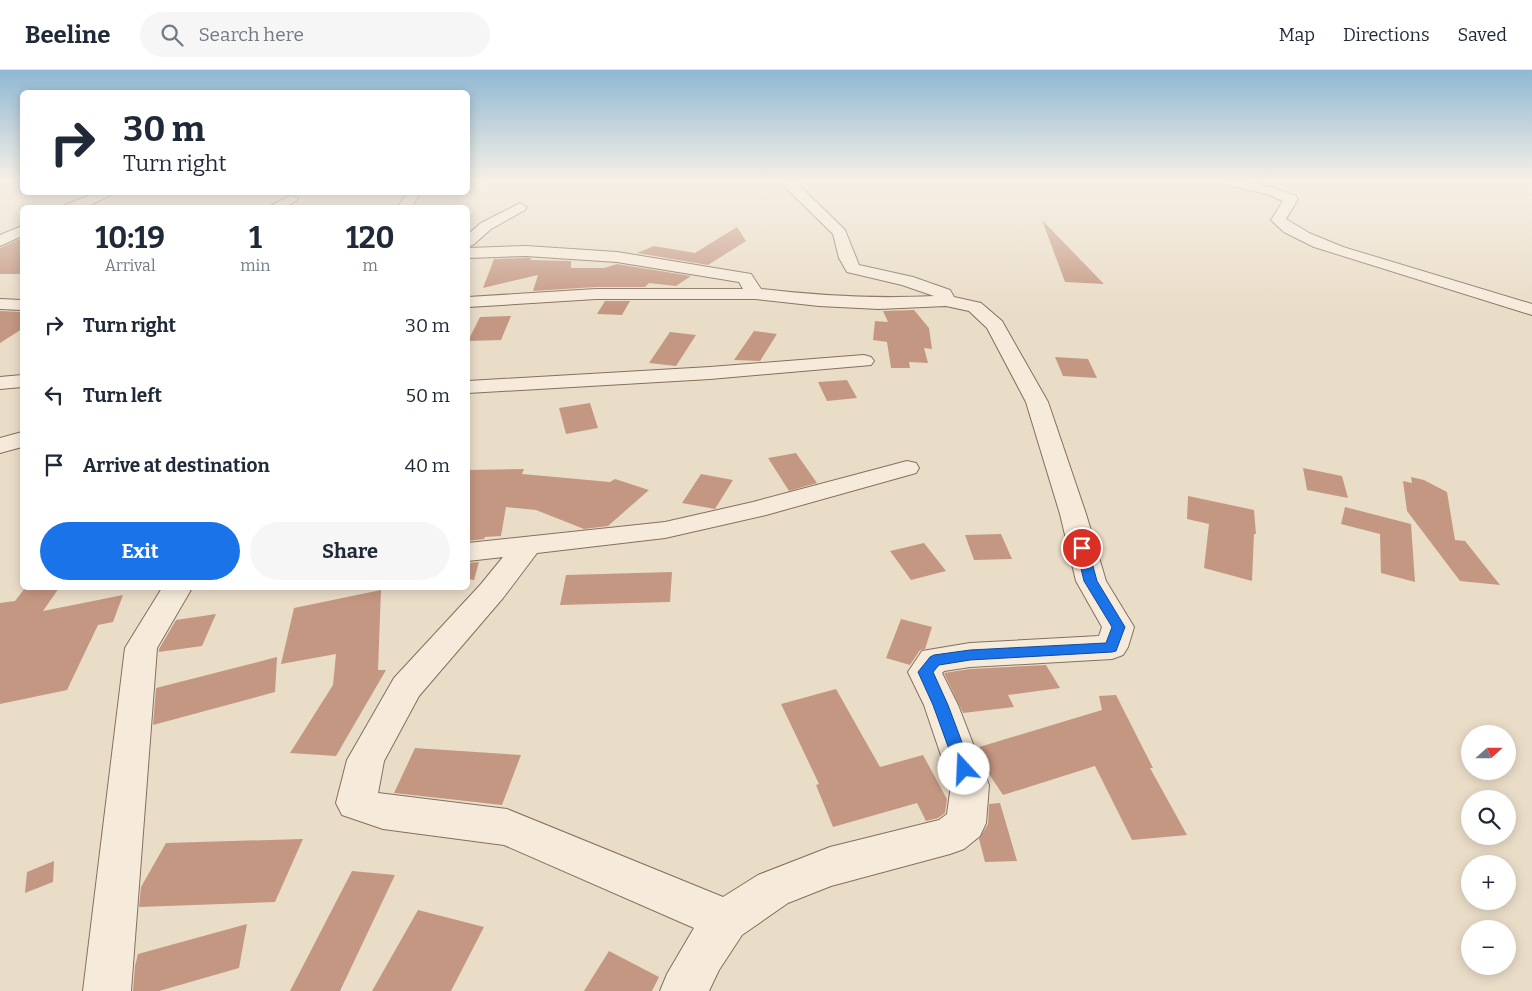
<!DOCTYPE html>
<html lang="en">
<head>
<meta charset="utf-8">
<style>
  body { margin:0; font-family:Bitter,serif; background:#f6f6f7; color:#1f2937; height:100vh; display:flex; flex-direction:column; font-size:19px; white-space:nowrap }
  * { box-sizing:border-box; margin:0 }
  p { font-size:16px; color:#747a83 }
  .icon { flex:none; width:28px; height:28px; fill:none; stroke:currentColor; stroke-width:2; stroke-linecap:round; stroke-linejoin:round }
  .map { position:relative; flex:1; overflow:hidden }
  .panel { position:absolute; left:20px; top:135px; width:450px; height:385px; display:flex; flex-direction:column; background:#fff; border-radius:8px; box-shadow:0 2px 12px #0003 }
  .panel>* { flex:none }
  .hud { position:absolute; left:20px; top:20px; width:450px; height:105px; border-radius:8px; box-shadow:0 2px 12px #0003; background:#fff; color:#1f2937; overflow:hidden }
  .needle { width:32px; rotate:69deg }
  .controls { position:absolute; left:1461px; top:655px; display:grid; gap:10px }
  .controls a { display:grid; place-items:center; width:55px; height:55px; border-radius:50%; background:#fff; box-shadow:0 2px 12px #0003; font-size:25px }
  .pin { position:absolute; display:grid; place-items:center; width:42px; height:42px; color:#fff; margin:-21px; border:2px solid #fff; border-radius:50%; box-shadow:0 1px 5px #0007 }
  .me { position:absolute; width:55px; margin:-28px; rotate:340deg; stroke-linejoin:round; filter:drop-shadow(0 0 4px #0008) }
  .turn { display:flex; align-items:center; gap:18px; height:105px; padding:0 20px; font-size:22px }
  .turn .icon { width:65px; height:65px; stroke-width:2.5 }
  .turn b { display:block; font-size:35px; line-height:42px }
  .eta { display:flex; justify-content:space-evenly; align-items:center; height:85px; text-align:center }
  .eta b { font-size:30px; font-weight:700; line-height:35px }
  .button { display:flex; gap:10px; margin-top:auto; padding:10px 20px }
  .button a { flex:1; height:58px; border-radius:30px; background:#1a73e8; color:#fff; font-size:20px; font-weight:700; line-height:58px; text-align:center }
  .button a+a { background:#f6f6f7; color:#1f2937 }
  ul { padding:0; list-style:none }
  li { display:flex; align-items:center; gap:15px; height:70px; padding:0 20px }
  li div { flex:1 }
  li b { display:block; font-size:19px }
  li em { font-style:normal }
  header { display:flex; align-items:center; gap:30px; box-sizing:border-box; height:70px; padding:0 25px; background:#fff; border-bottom:1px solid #e0e1e3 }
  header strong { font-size:24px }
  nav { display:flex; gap:28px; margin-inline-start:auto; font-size:18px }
  .search { width:350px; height:45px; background:#f6f6f7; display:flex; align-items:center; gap:12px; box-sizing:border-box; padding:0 18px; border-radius:28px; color:#747a83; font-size:19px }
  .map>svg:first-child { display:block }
  .building { fill:#c49782 }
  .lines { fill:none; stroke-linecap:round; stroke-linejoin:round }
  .minor-casing { stroke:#846f5f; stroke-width:2 }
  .minor { fill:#f6ebdb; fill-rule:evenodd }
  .route { fill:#1a73e8; stroke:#114b97 }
</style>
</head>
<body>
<header>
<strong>Beeline</strong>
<div class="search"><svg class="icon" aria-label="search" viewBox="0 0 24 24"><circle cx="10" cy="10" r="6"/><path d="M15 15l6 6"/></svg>Search here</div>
<nav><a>Map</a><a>Directions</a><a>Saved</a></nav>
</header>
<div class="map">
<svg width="1532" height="921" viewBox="0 0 1532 921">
  <rect width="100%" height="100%" fill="#eaddc8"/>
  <path class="building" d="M1042 150 1104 214 1065 212Z
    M737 157 746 171 708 195 637 183 654 176 695 183Z
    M22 168V204H0V178Z
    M526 188H532L530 190 571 191V198H569H604L617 194 691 206 676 216 649 213 645 217H596L533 221 538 205 483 218 494 189Z
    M605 231H630L622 245 597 244Z
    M914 240 929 258 932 279 924 278 928 293 909 292 910 298H891L887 272 873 270 875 251 888 252 883 241Z
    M0 241 22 242V259L0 273Z
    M511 246 501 270 468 271 480 247Z
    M754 261 777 264 760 291 734 290Z
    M670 262 696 265 676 296 649 293Z
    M1055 287 1088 289 1097 308 1063 306Z
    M847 310 857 328 827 331 818 312Z
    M590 333 598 358 566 364 559 338Z
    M796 383 817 413 789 421 768 388Z
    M1303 398 1342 406 1348 428 1307 420Z
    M524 399 522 404 610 412 615 409 649 420 608 456 584 459 536 440 506 437 501 466 485 467 484 469 468 471V400Z
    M701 404 733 410 715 439 682 433Z
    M1411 407 1424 410 1447 422 1455 470 1465 471 1500 515 1460 511 1407 441 1403 411 1412 413Z
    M1188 426 1254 440 1256 464H1254L1252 511 1204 498 1209 454 1187 449Z
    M1345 437 1411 454 1415 512 1381 503 1380 464 1341 454Z
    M1001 464 1012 489 974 490 965 465Z
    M924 473 946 501 911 510 890 481Z
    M479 492 474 510 468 509V493Z
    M672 502 670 532 560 535 566 505Z
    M25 518H59L43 541 123 525 113 552 98 555 67 620 0 634V533L15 531Z
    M381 520 378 600H386L336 686 290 683 333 615 336 584 281 594 294 538Z
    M216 544 202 576 159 582V579L176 550Z
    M901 549 932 557 925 579 920 580 910 595 886 588Z
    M277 587 275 622 153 655 156 618Z
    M1046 595 1060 618 1008 625 1014 637 963 643 944 603 970 599Z
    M836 619 880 697 923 685 947 729 945 743 938 748 926 751 917 733 833 757 816 715 819 714 781 634Z
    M1116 625 1153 698H1150L1187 765 1132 770 1095 696 1003 725 983 695 976 678 1102 640 1099 626Z
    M415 678 521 685 502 735 394 723Z
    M1000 733 1017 791 985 792 979 769 988 754 989 734Z
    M303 769 275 832 139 837 141 817 166 773Z
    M54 791 53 812 25 823 27 802Z
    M352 801 395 805 340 921H290Z
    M418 840 484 857 451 921H372Z
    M247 854 239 898 159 921H133L135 896 138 884Z
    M609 881 659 907 652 921H584Z"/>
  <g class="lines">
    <defs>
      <path id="minor" d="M775 111H790L797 113 845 160 859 195 913 207 950 220 954 227 981 233 1002 251 1048 332 1086 444 1106 511 1134 557 1128 577 1123 585 1112 589 970 597 944 601 942 603 958 635 989 715 986 753 980 766 964 779 950 784 831 816 788 833 742 865 719 900 709 921H660L667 904 694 858 504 775 383 759 342 745 336 733 347 690 394 608 481 514 503 487 468 491V473L665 452 753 432 907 391 916 393 919 398 916 403 766 445 665 468 537 483 503 528 419 626 384 691 378 723 507 739 723 827 758 805 830 777 939 750 947 744 951 715 924 635 908 602 922 581 970 573 1099 566 1102 557 1076 511 1060 444 1026 332 987 258 969 241 946 236 879 239 819 236 755 229H596L468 237V227L596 219H743L739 212 617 192 526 186 468 188V178L526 176 617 182 745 203 751 204 761 219C821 226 873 229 934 226L902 215 847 202 839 188 833 164 787 119Z
        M1221 111C1246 108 1272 117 1296 126L1298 129 1286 149 1309 163 1343 177 1532 234V245L1314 177 1284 162 1271 150 1283 131 1267 124 1223 114Z
        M98 122H117L84 138H63L65 135Z
        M408 122H421L411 138H397Z
        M291 125 298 129 285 138H267Z
        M520 133 527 137 525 140 491 159 473 175 468 176V164L481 153Z
        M22 156V166L0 176V165Z
        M0 229 22 230V240L0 239Z
        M864 285 871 287 874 291 871 295 710 309 468 323V311L710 297Z
        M22 305V317L0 319V307Z
        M22 362V377L0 383V368Z
        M162 518H192L157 578 131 921H83L125 578Z"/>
    </defs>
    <use href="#minor" class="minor-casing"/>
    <use href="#minor" class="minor"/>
  </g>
  <linearGradient id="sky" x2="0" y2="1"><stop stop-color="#8fb8d4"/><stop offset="0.46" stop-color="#f6f0e6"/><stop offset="1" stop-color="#f6f0e6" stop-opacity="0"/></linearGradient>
  <rect width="1532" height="239" fill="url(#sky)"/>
  <path class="route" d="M1082 474 1088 478 1097 511 1125 557 1116 581 1112 582 970 590 939 595 933 602 948 635 972 699 970 704 964 706 958 704 933 635 918 602 930 587 934 585 970 580 1106 573 1112 557 1084 511 1076 478Z"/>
</svg>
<div class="controls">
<a><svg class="needle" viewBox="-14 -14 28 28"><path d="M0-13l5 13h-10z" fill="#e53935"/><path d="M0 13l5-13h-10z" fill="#747a83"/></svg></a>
<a><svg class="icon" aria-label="search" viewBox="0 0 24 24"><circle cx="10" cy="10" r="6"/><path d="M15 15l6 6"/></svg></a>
<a>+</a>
<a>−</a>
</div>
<div class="pin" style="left:1082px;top:478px;background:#d93025"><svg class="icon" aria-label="arrive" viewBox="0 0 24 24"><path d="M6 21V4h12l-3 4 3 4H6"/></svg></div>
<svg class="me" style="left:964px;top:699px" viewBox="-20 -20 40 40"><circle r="19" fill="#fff"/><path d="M0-13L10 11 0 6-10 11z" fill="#1a73e8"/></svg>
<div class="hud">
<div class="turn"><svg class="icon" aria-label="right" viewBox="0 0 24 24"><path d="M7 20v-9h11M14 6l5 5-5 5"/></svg><div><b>30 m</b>Turn right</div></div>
</div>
<section class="panel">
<div class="eta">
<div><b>10:19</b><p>Arrival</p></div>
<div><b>1</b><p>min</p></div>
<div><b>120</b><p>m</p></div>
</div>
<ul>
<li><svg class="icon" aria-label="right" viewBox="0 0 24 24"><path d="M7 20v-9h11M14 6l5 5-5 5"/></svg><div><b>Turn right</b></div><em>30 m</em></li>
<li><svg class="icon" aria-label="left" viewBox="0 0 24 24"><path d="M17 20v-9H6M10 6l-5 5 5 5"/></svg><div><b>Turn left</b></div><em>50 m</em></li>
<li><svg class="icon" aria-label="arrive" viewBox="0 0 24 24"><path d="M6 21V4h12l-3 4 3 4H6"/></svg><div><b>Arrive at destination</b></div><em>40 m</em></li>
</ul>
<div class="button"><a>Exit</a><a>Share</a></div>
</section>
</div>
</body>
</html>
